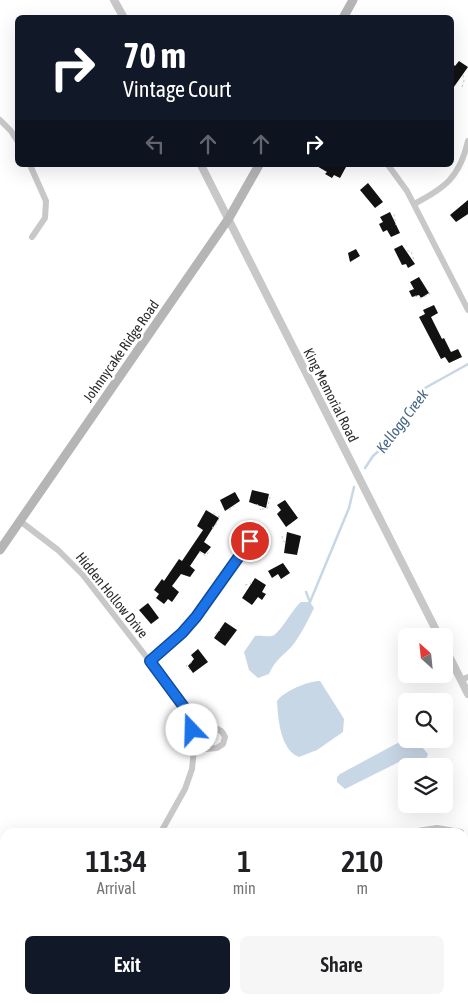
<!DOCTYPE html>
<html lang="en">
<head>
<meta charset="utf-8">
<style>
  body { margin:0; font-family:"Asap Condensed",sans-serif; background:#f6f6f6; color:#202124; height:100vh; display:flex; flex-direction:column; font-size:19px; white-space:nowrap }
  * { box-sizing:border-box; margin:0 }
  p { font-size:16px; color:#757577 }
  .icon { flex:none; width:28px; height:28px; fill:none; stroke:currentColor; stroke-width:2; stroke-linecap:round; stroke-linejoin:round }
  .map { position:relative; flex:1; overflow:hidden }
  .sheet { position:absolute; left:0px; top:828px; width:469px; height:176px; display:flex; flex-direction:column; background:#fff; border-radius:15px 15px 0 0; box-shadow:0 5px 20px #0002 }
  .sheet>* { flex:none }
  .top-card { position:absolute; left:15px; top:15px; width:439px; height:152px; border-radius:8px; box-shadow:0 5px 20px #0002; background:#111827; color:#fff; overflow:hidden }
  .needle { width:32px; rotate:333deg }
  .buttons { position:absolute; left:398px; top:628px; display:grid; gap:10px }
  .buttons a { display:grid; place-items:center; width:55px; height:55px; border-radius:8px; background:#fff; box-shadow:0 5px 20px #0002; font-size:25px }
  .pin { position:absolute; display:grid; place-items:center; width:42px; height:42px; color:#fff; margin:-21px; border:2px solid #fff; border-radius:50%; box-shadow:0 1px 5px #0007 }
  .me { position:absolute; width:55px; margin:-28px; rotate:339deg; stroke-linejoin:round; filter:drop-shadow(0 0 4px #0008) }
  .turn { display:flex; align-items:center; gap:18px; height:105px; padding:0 25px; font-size:22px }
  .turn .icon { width:65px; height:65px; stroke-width:2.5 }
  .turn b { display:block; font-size:35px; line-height:42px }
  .lanes { display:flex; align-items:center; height:48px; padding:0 25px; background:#0003; justify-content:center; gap:25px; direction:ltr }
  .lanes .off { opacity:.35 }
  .eta { display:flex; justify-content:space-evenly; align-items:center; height:85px; text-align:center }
  .eta b { font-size:30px; font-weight:600; line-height:35px }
  .button { display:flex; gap:10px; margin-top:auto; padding:10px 25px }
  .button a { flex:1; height:58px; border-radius:8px; background:#111827; color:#fff; font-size:20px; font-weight:600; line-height:58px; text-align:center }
  .button a+a { background:#f6f6f6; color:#202124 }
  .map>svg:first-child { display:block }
  .water { fill:#c8d7e6 }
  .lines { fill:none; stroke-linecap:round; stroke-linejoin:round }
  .stream { stroke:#c8d7e6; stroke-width:2.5 }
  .building { fill:#121212 }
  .path { stroke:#c8c8c8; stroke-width:1; stroke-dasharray:2.5 2.5; stroke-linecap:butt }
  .minor { stroke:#c8c8c8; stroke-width:6 }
  .tertiary { stroke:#c8c8c8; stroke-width:8 }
  .secondary { stroke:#b5b5b5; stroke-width:9 }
  .route-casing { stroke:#114b97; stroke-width:12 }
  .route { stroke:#1a73e8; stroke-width:9 }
  .labels { text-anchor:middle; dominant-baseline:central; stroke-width:5; stroke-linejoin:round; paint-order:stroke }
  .street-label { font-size:14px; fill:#2b2b2b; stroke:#fff }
  .water-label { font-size:15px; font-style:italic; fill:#436484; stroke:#fff }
</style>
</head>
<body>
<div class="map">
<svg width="468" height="1003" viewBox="0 0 468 1003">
  <rect width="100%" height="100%" fill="#fff"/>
  <path class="water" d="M301 602H310L314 608C308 620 301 635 292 646 282 657 276 659 269 674L258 678 249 670 244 652 255 636C260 635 267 637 272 636 279 635 293 608 301 602Z
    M320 681 341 714 344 719 343 732 317 750 299 757C280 750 278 718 277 701 284 691 308 681 320 681Z
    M405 739H415L428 754 426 759 407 758 345 789 337 782V777L340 774Z"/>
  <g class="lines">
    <path class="stream" d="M365 468 373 456 392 439 425 388 468 364
      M306 592 310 602 349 508 354 487"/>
  </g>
  <path class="building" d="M459 61 468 67 451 91V62L455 66Z
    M315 165H342L346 167 340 178 334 175 332 178 325 174 327 172Z
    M368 183 383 202 375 208 360 190Z
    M468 200V214L456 222 450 215Z
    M390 212 400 233 391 237 387 230 383 232 379 224 383 222 380 217Z
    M402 245 415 264 408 268 406 264 402 265 394 249Z
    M356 249 360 256 350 262 348 253Z
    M419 277 429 293 421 298 419 295 412 297 409 291 414 289 410 282Z
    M434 305 438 313 431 317 442 339 444 338 451 352 458 349 462 357 449 363 445 357 441 359 419 317 425 314 423 310Z
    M252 490 269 494 266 508 249 502Z
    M235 492 240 501 225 511 220 500Z
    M285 500 298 518 286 527 277 514 281 510 277 505Z
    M206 510 219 518 204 542 211 547 205 554 200 551 190 566 195 570 190 577 181 574 172 586 179 592 172 602 168 599 164 604 156 598 159 594 154 590 162 579 164 581 179 559 182 561 203 530 197 526Z
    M287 532 301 536 297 555 284 553Z
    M283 563 290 573 281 579 278 574 272 578 268 571Z
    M255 578 266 585 262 592 266 594 262 600 258 597 252 605 242 598Z
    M148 603 159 618 151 624 139 610Z
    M225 622 237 630 225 646 214 638Z
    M198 649 208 662 193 673 188 666 194 659 191 655Z"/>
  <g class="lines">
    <path class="path" d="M462 87 464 81 463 75
      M394 214 396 225
      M407 251H411L414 260
      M415 296 421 298 430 294 428 290
      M257 504 261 510
      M262 509H267L271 494
      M229 510 234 506
      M212 527 214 528 220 517 213 513
      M282 536 283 541 287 543
      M199 552 206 556 209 551
      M245 585 252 583
      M215 634 220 630
      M190 670 186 666 192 662"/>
    <path class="minor" d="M0 120 11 131 18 142
      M30 165 46 201 45 218 32 237
      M388 165 407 191 468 310
      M414 204C445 188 460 177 468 141
      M20 521 58 550 83 575 169 686 187 713 192 730 194 749 192 769 185 789 161 832
      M150 661 182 633 196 617 250 541
      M461 680 468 677
      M192 730C204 729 220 723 225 737L223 744 217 748 194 750
      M411 832 437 828 461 832
      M0 935 5 937
      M464 970 468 967
      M60 999 61 1003"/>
    <path class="tertiary" d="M114 0 124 18
      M201 165 439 636
      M444 646 468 694"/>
    <path class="secondary" d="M343 18 353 0
      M0 550 229 218 259 165"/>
  </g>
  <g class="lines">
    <defs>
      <path id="route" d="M192 730 184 707 150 661 182 633 196 617 250 541"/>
    </defs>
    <use href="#route" class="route-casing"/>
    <use href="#route" class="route"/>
  </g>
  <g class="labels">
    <g class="street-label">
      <text transform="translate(121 351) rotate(-55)">Johnnycake Ridge Road</text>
      <text transform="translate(331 395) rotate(63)">King Memorial Road</text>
      <text transform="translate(112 595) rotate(51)">Hidden Hollow Drive</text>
    </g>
    <g class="water-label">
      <text transform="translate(402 421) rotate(-53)">Kellogg Creek</text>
    </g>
  </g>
</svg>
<div class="buttons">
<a><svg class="needle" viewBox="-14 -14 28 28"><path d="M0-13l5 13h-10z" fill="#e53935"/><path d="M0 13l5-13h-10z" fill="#757577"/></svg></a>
<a><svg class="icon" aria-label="search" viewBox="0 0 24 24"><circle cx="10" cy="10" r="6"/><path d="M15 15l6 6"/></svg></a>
<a><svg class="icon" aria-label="layers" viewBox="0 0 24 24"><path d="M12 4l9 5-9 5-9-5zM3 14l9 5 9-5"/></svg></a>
</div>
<div class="pin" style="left:250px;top:541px;background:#d93025"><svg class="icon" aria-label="arrive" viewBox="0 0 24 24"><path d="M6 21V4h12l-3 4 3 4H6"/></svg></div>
<svg class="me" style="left:192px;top:730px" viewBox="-20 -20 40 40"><circle r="19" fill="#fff"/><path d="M0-13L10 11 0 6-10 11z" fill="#1a73e8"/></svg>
<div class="top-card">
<div class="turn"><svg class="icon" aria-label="right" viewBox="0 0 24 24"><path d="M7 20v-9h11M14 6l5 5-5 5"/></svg><div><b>70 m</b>Vintage Court</div></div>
<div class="lanes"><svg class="icon off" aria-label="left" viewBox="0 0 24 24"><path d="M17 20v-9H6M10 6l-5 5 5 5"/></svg><svg class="icon off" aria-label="ahead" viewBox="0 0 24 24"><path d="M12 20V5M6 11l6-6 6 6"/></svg><svg class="icon off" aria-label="ahead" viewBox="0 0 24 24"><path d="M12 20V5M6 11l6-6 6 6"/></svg><svg class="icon" aria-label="right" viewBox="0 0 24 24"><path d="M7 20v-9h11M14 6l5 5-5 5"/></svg></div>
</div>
<section class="sheet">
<div class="eta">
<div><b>11:34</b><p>Arrival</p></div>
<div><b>1</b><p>min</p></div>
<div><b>210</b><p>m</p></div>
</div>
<div class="button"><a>Exit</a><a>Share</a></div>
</section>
</div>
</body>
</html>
